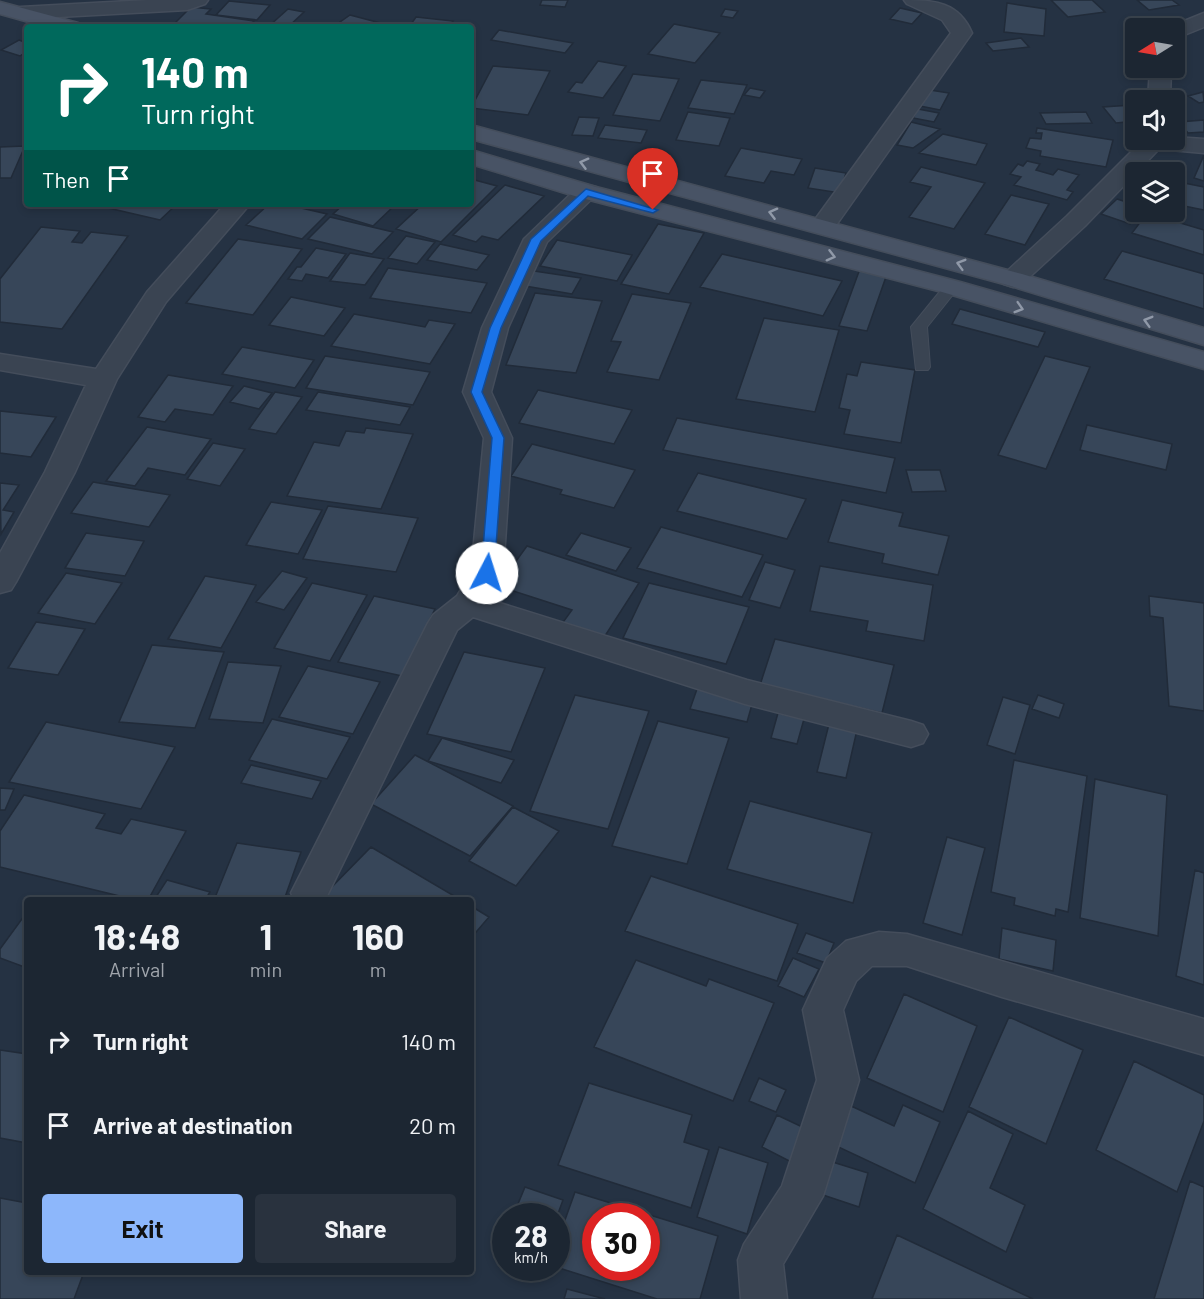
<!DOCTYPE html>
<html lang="en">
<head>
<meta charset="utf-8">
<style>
  body { margin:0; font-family:Barlow,sans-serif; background:#29323e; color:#f1f3f6; height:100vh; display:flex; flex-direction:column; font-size:22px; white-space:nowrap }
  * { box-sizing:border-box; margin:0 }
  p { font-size:20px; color:#a0a5ac }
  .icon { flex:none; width:33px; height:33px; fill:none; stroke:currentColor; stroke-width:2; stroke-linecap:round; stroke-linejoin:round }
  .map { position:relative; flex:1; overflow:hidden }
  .side { position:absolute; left:24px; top:897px; width:450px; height:378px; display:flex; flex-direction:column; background:#1c2632; border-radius:6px; box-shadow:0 3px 9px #0003,0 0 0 2px #3a434d }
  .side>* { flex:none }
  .top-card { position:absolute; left:24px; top:24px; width:450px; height:183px; border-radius:6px; box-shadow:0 3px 9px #0003,0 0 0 2px #3a434d; background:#00695c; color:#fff; overflow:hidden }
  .needle { width:39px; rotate:259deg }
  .controls { position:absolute; left:1125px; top:18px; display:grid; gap:12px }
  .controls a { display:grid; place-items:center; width:60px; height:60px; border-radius:6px; background:#1c2632; box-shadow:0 3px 9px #0003,0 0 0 2px #3a434d; font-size:30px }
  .speed { position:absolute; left:492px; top:1203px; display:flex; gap:12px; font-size:30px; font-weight:700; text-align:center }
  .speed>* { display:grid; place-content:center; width:78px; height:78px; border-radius:50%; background:#1c2632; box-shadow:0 3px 9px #0003,0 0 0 2px #3a434d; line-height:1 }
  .speed small { font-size:15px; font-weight:400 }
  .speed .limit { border:9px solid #d22; background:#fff; color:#111 }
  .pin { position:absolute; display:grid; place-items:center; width:51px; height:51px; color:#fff; margin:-62px -26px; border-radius:50% 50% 50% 0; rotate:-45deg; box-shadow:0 0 6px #0007 }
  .pin .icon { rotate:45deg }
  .me { position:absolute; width:66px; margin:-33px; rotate:5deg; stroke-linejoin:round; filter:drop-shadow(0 0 4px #0008) }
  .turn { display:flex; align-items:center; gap:21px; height:126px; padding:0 18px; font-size:27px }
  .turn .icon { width:78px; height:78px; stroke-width:2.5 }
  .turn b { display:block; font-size:42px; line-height:51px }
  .then { display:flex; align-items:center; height:57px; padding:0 18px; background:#0003; gap:12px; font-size:22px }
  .eta { display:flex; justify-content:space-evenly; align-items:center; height:102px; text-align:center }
  .eta b { font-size:36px; font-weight:700; line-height:42px }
  .button { display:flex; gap:12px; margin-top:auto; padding:12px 18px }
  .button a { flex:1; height:69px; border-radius:6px; background:#8db7fb; color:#111; font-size:24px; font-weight:700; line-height:69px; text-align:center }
  .button a+a { background:#29323e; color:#f1f3f6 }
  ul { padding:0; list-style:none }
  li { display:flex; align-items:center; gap:18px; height:84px; padding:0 18px }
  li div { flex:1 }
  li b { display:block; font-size:22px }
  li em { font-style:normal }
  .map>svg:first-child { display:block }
  .building { fill:#374659; stroke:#212b39; stroke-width:1.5; fill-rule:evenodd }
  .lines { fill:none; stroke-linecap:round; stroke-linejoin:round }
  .lane-casing { stroke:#444d5b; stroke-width:2 }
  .street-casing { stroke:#444d5b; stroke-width:3 }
  .secondary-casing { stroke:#444d5b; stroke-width:3 }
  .lane { fill:#3a4452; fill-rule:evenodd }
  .street { fill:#3a4452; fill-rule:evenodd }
  .secondary { fill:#485365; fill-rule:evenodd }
  .oneway { stroke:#9099a8 }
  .route { fill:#1a73e8; stroke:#114b97; stroke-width:1.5 }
</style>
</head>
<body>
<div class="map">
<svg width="1204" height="1299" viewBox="0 0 1204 1299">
  <rect width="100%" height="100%" fill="#253243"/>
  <path class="building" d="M542 0H568L565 7 540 5Z
    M1051 0H1092L1105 12 1068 17Z
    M1137 0H1172L1179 5 1149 10Z
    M229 1 270 5 257 20 216 15Z
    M1007 3 1046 9 1044 36 1004 32Z
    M191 7 211 9 206 14 254 21 248 27H171Z
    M900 8 922 13 912 24 890 19Z
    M288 9 304 12 288 27H268Z
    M725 9 738 11 733 18 721 16Z
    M350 15 388 25 333 27Z
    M416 17 453 21 449 27H409Z
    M674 24 720 33 695 63 648 54Z
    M499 30 573 43 565 53 491 40Z
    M1021 38 1029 47 993 51 986 43Z
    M19 40 27 43V51L20 56 1 50Z
    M598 61 626 66 603 98 568 92 576 82 582 83Z
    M493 66 550 71 528 115 471 108Z
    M633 74 679 79 660 121 613 115Z
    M701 80 747 85 734 114 688 108Z
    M750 88 765 91 760 98 744 95Z
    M930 90 949 93 940 110 920 106Z
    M1203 92 1204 102 1199 103 1188 96Z
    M1132 105 1136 109V121L1116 123 1103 107Z
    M918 109 939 113 934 122 913 118Z
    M688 112 730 118 719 146 676 140Z
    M1086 112 1092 123 1046 124 1040 113Z
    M579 117 599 118 593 136 572 135Z
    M1204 120V132L1188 133 1179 122Z
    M911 122 940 129 913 148 897 145Z
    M605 125 647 130 641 143 598 138Z
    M1037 128 1113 140 1106 167 1040 156 1041 151 1026 148 1030 138 1041 139 1042 133H1036Z
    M943 134 987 144 976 165 919 153Z
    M25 146 11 178H0V147Z
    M741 148 802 159 794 175 771 171 764 183 725 176Z
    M1204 155V181L1194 178Z
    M1027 161 1040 164 1036 170 1053 175 1058 169 1079 175 1067 190 1073 192 1067 200 1014 185 1021 177 1010 174 1018 164 1023 166Z
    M921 167 985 183 954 229 909 217 931 187 910 182Z
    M815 168 846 173 840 193 808 188Z
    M471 179 497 186 441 242 396 229 423 204H471Z
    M1174 181 1204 187V210L1174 204Z
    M505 185 544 196 498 240 482 236 476 242 453 235Z
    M1011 195 1049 204 1025 245 985 234Z
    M1117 199 1136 205V212H1142L1130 224 1101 214Z
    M91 204H177L160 220Z
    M269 204H284L327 214 302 239 246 225Z
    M344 204H385L394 206 373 226 333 214Z
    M1147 213 1204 230V255L1132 233Z
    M330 217 393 232 372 254 308 239Z
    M658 224 704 233 669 294 621 284Z
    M41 227 80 231 72 242 82 243 91 232 128 236 62 329 0 322V279Z
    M406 236 435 242 417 264 388 258Z
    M238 239 302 249 253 315 186 303Z
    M557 240 632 255 617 281 540 266Z
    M440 244 489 255 477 270 427 260Z
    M316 248 346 254 328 278 306 274 302 281 288 279 297 267H301Z
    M1122 251 1204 274V309L1104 279Z
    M350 253 384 259 365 285 330 281Z
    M722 254 842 281 823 316 700 287Z
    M861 266 888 271 867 331 839 326Z
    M388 268 487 283 471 313 370 298Z
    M534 271 581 278 572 294 525 286Z
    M535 293 602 301 576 373 506 365Z
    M632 294 691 303 659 380 607 372 621 342 611 341Z
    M291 297 345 308 324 336 269 325Z
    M960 309 1045 332 1038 347 952 324Z
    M354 314 425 327 429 320 455 324 430 364 331 346Z
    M764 318 839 330 815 412 736 399Z
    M242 347 314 360 295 388 222 374Z
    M325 356 430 372 413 405 306 388Z
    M1045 356 1090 367 1046 469 998 455Z
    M861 362 915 370 901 443 844 434 850 410 839 408 847 374 857 376Z
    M168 375 233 386 213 415 175 409 165 422 138 417Z
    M244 386 272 393 259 409 230 402Z
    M538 390 632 410 614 444 519 423Z
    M275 392 302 397 276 434 249 429Z
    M318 392 410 407 400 425 306 410Z
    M0 411 56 417 31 457 0 453Z
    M677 418 895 458 886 493 663 450Z
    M1087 425 1172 444 1166 470 1080 450Z
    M147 427 211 439 185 475 148 468 135 486 106 481Z
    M366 428 413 434 381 509 287 496 314 442 339 446 346 431 364 433Z
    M213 443 245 449 220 486 187 479Z
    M532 444 635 470 614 508 560 494 562 490 511 476Z
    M906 470H940L946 491 912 492Z
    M698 473 806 499 787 539 677 511Z
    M93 482 170 495 149 527 71 513Z
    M0 483 19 485 3 510 14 512 1 534Z
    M842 500 903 513 899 526 949 536 938 575 882 563 884 554 828 542Z
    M271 502 322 510 298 554 246 545Z
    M328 506 418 518 396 572 303 559Z
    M661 527 763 555 742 597 637 568Z
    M86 533 144 541 125 576 65 568Z
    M581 533 631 548 616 571 566 555Z
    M527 546 639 583 603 639 561 625 572 610 498 586Z
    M765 562 795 570 780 608 749 600Z
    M820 566 933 585 924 641 866 631 868 621 810 611Z
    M282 571 307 578 284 610 256 602Z
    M66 573 122 583 95 624 38 613Z
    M205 576 256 585 221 648 168 639Z
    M312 583 367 595 330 661 274 648Z
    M649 583 749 607 726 664 623 638Z
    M374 596 435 609 402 676 338 662Z
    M1149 596 1204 603V711L1169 706 1163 618 1150 616Z
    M36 622 85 629 58 675 8 668Z
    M775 639 894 665 882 713 760 685Z
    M152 645 224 652 195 728 119 722Z
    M464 652 545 668 511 752 427 734Z
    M228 662 281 666 263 723 209 719Z
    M308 666 380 682 353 734 279 717Z
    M697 689 753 701 747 722 690 709Z
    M575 695 649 711 608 829 530 811Z
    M1038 695 1064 704 1059 718 1032 709Z
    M1003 697 1030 705 1015 754 987 745Z
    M778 713 804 719 797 744 771 738Z
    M272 719 350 737 327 779 249 760Z
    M658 721 729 738 687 864 612 846Z
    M46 722 175 747 141 809 9 782Z
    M829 724 857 730 846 778 817 772Z
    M442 738 514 760 501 783 428 761Z
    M415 755 513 806 470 856 371 804Z
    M1014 760 1087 776 1068 912 1056 909 1055 916 1014 905 1015 898 991 892Z
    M251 765 321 781 312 799 241 783Z
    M1095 779 1167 795 1158 936 1080 918Z
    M0 788 14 789 5 810H0Z
    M24 795 105 814 96 828 121 834 131 819 186 831 148 900H136L0 867V831Z
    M750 801 872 833 853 903 727 869Z
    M513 807 559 831 516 886 469 861Z
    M947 837 985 848 962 935 923 923Z
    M237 843 301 852 284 900H214Z
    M371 847 461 900H326L322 897Z
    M1195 870 1204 873V985L1176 976Z
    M651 876 798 924 777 981 625 931Z
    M167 880 210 892 205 900H154Z
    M471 906 489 917 471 938Z
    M27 912V968L0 958V949Z
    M1002 928 1056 940 1053 971 999 959Z
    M806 933 834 943 826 963 797 953Z
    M793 958 819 969 804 997 778 986Z
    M636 960 706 986 709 979 774 1003 733 1101 594 1047Z
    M904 994 977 1026 943 1112 867 1078Z
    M1009 1017 1083 1050 1046 1144 969 1107Z
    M0 1050 27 1054V1143L0 1138Z
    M1134 1061 1204 1095V1121L1177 1192 1096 1150Z
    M759 1078 786 1090 776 1112 749 1101Z
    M589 1083 692 1115 684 1142 709 1150 691 1208 558 1165Z
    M849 1105 894 1126 903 1105 940 1122 915 1183 832 1144Z
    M968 1111 1013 1134 990 1188 1025 1205 1006 1252 923 1209Z
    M777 1115 813 1132 797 1165 762 1147Z
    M719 1147 768 1163 747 1234 697 1217Z
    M826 1160 868 1173 859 1207 817 1193Z
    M1190 1181 1204 1187V1299H1154Z
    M525 1187 563 1200 556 1219V1216H513Z
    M575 1192 718 1236 700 1299H657L556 1267V1245ZM596 1216H646V1268H596Z
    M0 1198 27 1203V1272H84L74 1299H0Z
    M897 1235 1033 1299H872Z
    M567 1289 605 1299H564Z"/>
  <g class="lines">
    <defs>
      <path id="lane" d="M951 282 959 287 927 327 930 367 928 370H916L911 327 946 284Z"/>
      <path id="street" d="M148 0H208L205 4 187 10 21 19 14 17 11 13 14 9 21 7Z
        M904 0C934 0 959 2 972 33L832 231 823 233 814 231 811 226 814 221 951 33 942 20 907 4Z
        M1204 13V27L1174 39V28H1167Z
        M1150 68H1171L1170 100H1148Z
        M1174 137 1204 139V153L1159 149 1085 226 1022 284 1013 287 1004 284 1000 279 1004 274 1067 216 1143 140H1174Z
        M587 185 596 187 599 192 547 242 508 328 491 392 512 438 503 573 487 599 747 680 911 721 923 725 928 734 923 743 911 747 745 704 473 617 457 630 325 900H295L291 893 428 623 433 615 457 596 471 573 484 438 463 392 482 328 524 239 578 187Z
        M225 204H250L166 302 117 379 75 472 16 582 11 590 0 593V553L45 472 86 385 0 370V354L96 369 147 292Z
        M879 932 907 934 1204 1019V1055L1002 997 907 966H872L856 981 843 1010 859 1080 823 1196 783 1264 787 1299H741L738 1260 744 1244 782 1186 817 1080 803 1010 827 958 846 941Z"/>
      <path id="secondary" d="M0 2 78 23 81 27H47L0 14Z
        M471 125 1022 274 1204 328V345L1004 284 471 139Z
        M471 150 596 187 960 282 1204 352V369L942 292 578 197 471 164Z"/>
    </defs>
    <use href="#lane" class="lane-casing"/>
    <use href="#street" class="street-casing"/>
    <use href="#secondary" class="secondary-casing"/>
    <use href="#lane" class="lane"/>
    <use href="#street" class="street"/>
    <use href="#secondary" class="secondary"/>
  </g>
  <defs><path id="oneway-chevron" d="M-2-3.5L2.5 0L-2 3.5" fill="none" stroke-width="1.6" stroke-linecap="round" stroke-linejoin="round" transform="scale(1.5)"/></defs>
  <g class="oneway">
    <use href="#oneway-chevron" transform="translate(584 163) rotate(-165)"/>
    <use href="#oneway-chevron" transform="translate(773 213) rotate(-166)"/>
    <use href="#oneway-chevron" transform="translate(831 256) rotate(15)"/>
    <use href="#oneway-chevron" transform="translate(961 264) rotate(-164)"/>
    <use href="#oneway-chevron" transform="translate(1019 308) rotate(17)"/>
    <use href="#oneway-chevron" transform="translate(1148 321) rotate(-164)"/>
  </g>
  <path class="route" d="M586 189 658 210 653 213 588 196 541 241 501 328 482 392 504 438 494 573 487 578 481 573 492 438 471 392 490 328 531 239Z"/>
</svg>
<div class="controls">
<a><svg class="needle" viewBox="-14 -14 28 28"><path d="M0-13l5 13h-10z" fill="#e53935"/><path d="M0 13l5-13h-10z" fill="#a0a5ac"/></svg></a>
<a><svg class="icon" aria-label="sound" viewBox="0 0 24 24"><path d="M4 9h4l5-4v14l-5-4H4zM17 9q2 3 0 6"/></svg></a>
<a><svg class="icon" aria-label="layers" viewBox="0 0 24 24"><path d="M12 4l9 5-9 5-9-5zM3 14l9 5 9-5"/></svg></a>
</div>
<div class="speed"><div>28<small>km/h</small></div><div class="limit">30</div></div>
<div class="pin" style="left:653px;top:210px;background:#d93025"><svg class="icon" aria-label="arrive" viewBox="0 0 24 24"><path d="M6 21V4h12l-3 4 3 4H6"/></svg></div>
<svg class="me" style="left:487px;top:573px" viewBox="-20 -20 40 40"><circle r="19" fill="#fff"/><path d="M0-13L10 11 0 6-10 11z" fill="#1a73e8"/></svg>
<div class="top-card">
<div class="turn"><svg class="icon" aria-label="right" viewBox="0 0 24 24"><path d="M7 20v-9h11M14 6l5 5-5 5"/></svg><div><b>140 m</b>Turn right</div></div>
<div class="then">Then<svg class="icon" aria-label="arrive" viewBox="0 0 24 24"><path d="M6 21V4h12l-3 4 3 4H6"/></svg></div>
</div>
<section class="side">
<div class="eta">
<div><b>18:48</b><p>Arrival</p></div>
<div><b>1</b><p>min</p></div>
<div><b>160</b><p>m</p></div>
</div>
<ul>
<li><svg class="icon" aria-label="right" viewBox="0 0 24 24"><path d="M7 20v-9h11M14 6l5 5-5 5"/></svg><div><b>Turn right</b></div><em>140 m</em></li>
<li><svg class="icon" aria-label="arrive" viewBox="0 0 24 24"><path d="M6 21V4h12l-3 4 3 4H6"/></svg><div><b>Arrive at destination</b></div><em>20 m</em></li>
</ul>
<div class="button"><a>Exit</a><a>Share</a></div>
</section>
</div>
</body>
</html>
